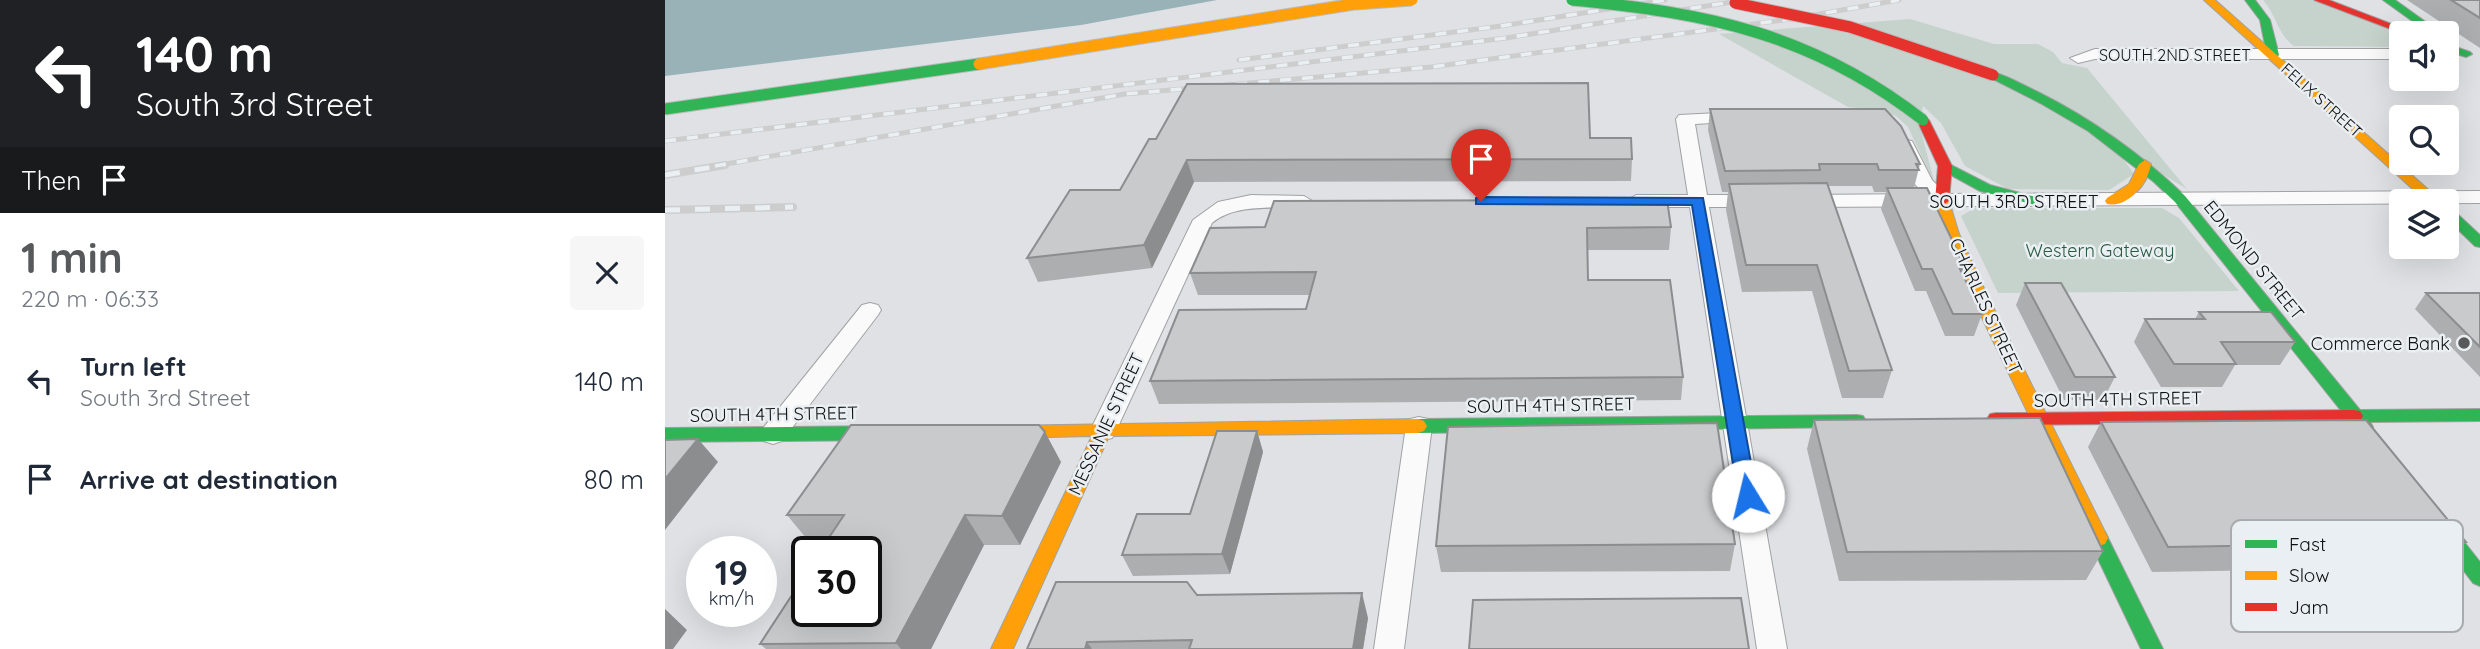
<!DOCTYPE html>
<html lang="en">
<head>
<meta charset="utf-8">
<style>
  body { margin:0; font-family:Quicksand,sans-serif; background:#f6f6f7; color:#1f2937; height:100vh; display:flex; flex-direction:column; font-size:26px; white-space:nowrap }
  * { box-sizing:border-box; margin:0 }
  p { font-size:23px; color:#747a83 }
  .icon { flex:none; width:38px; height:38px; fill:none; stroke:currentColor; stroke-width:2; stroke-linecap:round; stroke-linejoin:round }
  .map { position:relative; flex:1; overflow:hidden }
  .sheet { display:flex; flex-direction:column; background:#fff; width:665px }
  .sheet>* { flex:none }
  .guide { background:#202124; color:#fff; overflow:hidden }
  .tools { position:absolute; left:1724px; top:21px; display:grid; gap:14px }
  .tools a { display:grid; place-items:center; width:70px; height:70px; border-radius:7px; background:#fff; box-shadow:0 7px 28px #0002; font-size:35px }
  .speed { position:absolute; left:21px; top:536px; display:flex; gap:14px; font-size:35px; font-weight:700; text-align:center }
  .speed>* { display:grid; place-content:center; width:91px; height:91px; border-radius:50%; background:#fff; box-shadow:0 7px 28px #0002; line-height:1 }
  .speed small { font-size:18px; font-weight:400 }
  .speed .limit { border:4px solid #111; border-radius:10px; background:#fff; color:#111 }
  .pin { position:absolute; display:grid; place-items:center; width:60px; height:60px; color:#fff; margin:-72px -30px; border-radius:50% 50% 50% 0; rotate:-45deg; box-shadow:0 0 7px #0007 }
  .pin .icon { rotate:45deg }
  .me { position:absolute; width:77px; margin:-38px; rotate:351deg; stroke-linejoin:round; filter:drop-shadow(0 0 5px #0008) }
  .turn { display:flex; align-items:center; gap:24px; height:147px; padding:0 21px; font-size:32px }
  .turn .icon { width:91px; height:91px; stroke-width:2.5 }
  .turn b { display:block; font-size:49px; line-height:60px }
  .then { display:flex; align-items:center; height:66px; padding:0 21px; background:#0003; gap:14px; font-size:26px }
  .round { display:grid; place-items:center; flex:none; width:74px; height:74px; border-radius:7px; background:#f6f6f7 }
  .summary { display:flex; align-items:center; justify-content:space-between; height:119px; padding:0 21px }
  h1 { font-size:42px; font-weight:700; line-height:52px; color:#57595b }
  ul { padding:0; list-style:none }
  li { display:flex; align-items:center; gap:21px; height:98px; padding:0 21px }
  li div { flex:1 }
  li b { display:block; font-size:26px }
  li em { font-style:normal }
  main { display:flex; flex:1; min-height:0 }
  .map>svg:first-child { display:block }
  .green { fill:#c5d3cc }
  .water { fill:#98b2b8 }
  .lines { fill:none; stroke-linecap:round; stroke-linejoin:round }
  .street-casing { stroke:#a1a2a4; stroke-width:2 }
  .fast-casing { stroke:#a1a2a4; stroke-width:2 }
  .slow-casing { stroke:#a1a2a4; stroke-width:2 }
  .jam-casing { stroke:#a1a2a4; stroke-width:2 }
  .street { fill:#fafafb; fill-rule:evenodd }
  .fast { fill:#30b455; fill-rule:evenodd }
  .slow { fill:#ff9f0a; fill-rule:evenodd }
  .jam { fill:#e5322d; fill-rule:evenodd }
  .rail-far1-casing { stroke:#cdcdce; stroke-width:5 }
  .rail-casing { stroke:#cdcdce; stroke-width:8 }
  .rail-far1 { stroke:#eaeff3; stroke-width:3.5; stroke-dasharray:11; stroke-linecap:butt }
  .rail { stroke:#eaeff3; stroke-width:5; stroke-dasharray:15; stroke-linecap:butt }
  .fast-bridge-casing { stroke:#bbbcbd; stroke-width:13; stroke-linecap:butt }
  .slow-bridge-casing { stroke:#bbbcbd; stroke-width:13; stroke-linecap:butt }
  .jam-bridge-casing { stroke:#bbbcbd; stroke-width:13; stroke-linecap:butt }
  .fast-bridge { stroke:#30b455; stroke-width:11 }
  .slow-bridge { stroke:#ff9f0a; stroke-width:11 }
  .jam-bridge { stroke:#e5322d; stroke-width:11 }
  .wall { fill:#acaeaf }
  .shaded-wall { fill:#8c8d8f }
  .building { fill:#c8cacc; stroke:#8c8d8f; stroke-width:2 }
  .route { fill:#1a73e8; stroke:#114b97; stroke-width:2 }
  .poi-dot { fill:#57595b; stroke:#eaeff3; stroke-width:2.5 }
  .labels { text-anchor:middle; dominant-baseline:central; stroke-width:5; stroke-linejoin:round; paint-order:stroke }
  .far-street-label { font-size:16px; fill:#0e1011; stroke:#eaeff3 }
  .street-label { font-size:18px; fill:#0e1011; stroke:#eaeff3 }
  .park-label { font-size:18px; fill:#295b3f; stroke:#eaeff3 }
  .poi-label { font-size:18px; fill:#0e1011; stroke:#eaeff3; text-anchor:end }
  .key { fill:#eaeff3; stroke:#a8acaf; stroke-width:2 }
  .key-label { font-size:19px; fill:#0e1011 }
</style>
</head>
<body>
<main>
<section class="sheet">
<div class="guide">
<div class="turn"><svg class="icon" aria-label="left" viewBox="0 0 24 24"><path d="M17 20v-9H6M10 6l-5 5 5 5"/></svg><div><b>140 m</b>South 3rd Street</div></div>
<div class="then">Then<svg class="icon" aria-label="arrive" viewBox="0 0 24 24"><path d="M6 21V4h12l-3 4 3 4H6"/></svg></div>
</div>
<div class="summary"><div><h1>1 min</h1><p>220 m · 06:33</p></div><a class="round"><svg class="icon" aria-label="close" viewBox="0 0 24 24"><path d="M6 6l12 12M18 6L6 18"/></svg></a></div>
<ul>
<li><svg class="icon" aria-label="left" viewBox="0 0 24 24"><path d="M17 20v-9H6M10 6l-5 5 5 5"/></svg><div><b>Turn left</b><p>South 3rd Street</p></div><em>140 m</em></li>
<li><svg class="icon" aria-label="arrive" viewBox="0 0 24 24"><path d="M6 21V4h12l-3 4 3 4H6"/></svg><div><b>Arrive at destination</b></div><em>80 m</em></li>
</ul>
</section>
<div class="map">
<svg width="1815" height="649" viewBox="0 0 1815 649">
  <rect width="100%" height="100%" fill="#dfe1e4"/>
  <path class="green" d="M1598 0H1646L1736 33V47L1629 46C1613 35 1611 14 1598 0Z
    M1245 19 1329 44H1373L1388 52 1397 63 1422 68 1522 189 1397 114 1454 153 1469 174 1444 190 1343 189 1300 166 1276 123 1258 106 1255 127 1270 185 1243 127 1231 116 1215 110 1183 107 1054 34Z
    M1310 208H1497L1514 218 1574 291 1333 293 1296 216Z"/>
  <path class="water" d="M0 0H552L416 25 0 76Z"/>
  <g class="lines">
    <defs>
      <path id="street" d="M1430 49H1736V59H1430L1413 63 1405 58Z
        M1074 112 1080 113 1083 117 1080 121 1030 124 1042 195H1091L1101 201 1091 207H1044L1122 649H1092L1025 207H971L961 201 971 195H1023L1011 119 1014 115Z
        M1241 140 1247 141 1267 180 1281 194 1815 191V203L1139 207 1129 201 1139 195 1259 194 1249 183 1232 145Z
        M586 195 639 196 649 202C638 215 578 197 547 223L451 431 447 438 438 440 429 438 425 431 528 220 553 202Z
        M205 303 213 305 216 310 213 315 117 441 108 444 99 441 95 434 99 427 197 305Z
        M754 417 763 419 767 426 739 649H709L741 426 745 419Z"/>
      <path id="fast" d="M1580 0H1590L1605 20 1614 55 1612 57 1602 55 1595 20Z
        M1718 0H1730L1776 33H1764Z
        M1782 44 1805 52 1807 54 1801 57 1782 51Z
        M1328 72C1343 76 1358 85 1373 92 1427 119 1476 154 1520 196L1695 410 1815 409V421L1705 422 1708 427 1705 432H1693L1510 202 1489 182 1423 131 1375 103 1324 77 1322 75Z
        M1280 162 1325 185 1375 198 1377 201 1370 205 1315 191 1275 169V163Z
        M1782 208 1787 209 1815 235V247L1810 246 1782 219Z
        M1192 415 1198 416 1201 421 1198 426 1192 427 753 433 747 431 744 426 747 421 753 419Z
        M223 426 229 428 232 433 229 438 223 440 0 442V428Z
        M1767 507 1774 510 1815 562V586L1808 583 1760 520 1757 515 1760 510Z
        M1433 530 1440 532 1498 649H1476L1423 538 1426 532Z"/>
      <path id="slow" d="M1539 0H1550L1776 201H1761Z
        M1480 160 1486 164C1483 183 1464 208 1442 204L1440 201 1442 198 1464 184 1474 164Z
        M1277 197 1284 201 1294 234 1322 295 1443 538 1440 544 1433 546 1426 544 1306 295 1280 234 1270 201Z
        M753 419 759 421 762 426 759 431 753 433 444 436 348 649H326L427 436 337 438 331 436 328 431 331 426Z"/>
      <path id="jam" d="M1649 0H1664L1750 33H1736Z
        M1258 116 1264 120 1287 166 1284 201 1277 205 1270 201 1273 166 1252 120Z
        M1689 410 1695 411 1698 416 1695 421 1689 422 1331 425 1325 424 1322 419 1325 414 1331 413Z"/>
    </defs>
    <use href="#street" class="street-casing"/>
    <use href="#fast" class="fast-casing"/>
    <use href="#slow" class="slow-casing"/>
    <use href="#jam" class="jam-casing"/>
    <use href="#street" class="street"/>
    <use href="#fast" class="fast"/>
    <use href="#slow" class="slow"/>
    <use href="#jam" class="jam"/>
    <defs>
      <path id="rail-far1" d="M574 60 836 26 1000 0
        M0 141 841 38 1079 0
        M50 166 460 94 766 67 1126 19 1234 0"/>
      <path id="rail" d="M0 175 60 165
        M0 210 128 207"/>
    </defs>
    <use href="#rail-far1" class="rail-far1-casing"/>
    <use href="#rail" class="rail-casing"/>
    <use href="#rail-far1" class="rail-far1"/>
    <use href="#rail" class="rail"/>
    <defs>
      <path id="fast-bridge" d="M907 0C1043 13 1148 34 1258 120
        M0 109 314 64"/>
      <path id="slow-bridge" d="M691 4 747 0
        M314 64 714 0"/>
      <path id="jam-bridge" d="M1070 3 1185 27 1328 75"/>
    </defs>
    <use href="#fast-bridge" class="fast-bridge-casing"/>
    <use href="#slow-bridge" class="slow-bridge-casing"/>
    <use href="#jam-bridge" class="jam-bridge-casing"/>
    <use href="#fast-bridge" class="fast-bridge"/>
    <use href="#slow-bridge" class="slow-bridge"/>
    <use href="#jam-bridge" class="jam-bridge"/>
  </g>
  <path class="wall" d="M1742 0H1815V48Z
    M1045 109 1255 164 1249 188 1301 269 1299 277 1317 314 1309 336H1280L1261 291H1250L1216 209 1221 192H1209L1207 186H1163L1227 370 1218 398H1177L1147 291 1077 292 1061 210 1063 192H1057L1043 130Z
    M925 138 967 159 966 181 529 182 487 268 373 282 362 258 455 190 484 139Z
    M600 227H1006L1004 250H922L923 280 1018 377 1016 400 494 404 485 381 641 309 644 295H533L525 273Z
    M1360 283 1450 377 1438 400H1399L1351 305Z
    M1761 293H1815V377L1750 309Z
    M1534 312 1630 342 1615 365H1570L1557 387H1496L1469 342 1480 319H1530Z
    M1149 420 1438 551 1421 580 1174 581 1142 449Z
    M1436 422 1801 542 1776 567 1487 572 1423 447Z
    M592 431 598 452 565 574 468 576 457 555 525 514Z
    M396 462 355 545H319L266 649H101L95 644 160 544H146L122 515Z
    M1070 544 1065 571 776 572 771 546Z
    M532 595 703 618 698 649H362Z"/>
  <path class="shaded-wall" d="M522 160 529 182 487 268 479 245Z
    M592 431 598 452 565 574 557 554Z
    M380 432 396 462 355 545 337 516Z
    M33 439 53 462 0 530V479Z
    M300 515 319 545 266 649H236L231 643Z
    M697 593 703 618 698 649H688Z
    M0 609 22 630 8 649H0Z
    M422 642 427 649H420Z"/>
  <path class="building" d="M1786 0H1815V18Z
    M923 83 925 138H966L967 159 522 160 479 245 362 258 405 190H455L484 139H491L522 84Z
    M1045 109H1220L1236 126 1255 164H1251L1254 170H1214L1212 164H1154L1155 170 1060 171Z
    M1162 183 1227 370 1184 371 1152 265H1081L1064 184Z
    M1222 188H1262L1301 269H1295L1317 314H1288L1267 269H1257Z
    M1002 200 1006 227 922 228 923 280H1005L1018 377 485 381 514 310 641 309 651 272 525 273 545 228 600 227 609 201Z
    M1360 283H1396L1450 377H1410Z
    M1761 293H1815V347Z
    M1534 312H1606L1630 342H1556L1571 364H1509L1480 319H1540Z
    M1375 418 1438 551 1182 552 1149 420Z
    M1701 420 1801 542 1503 547 1436 422Z
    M1052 423 1070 544 771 546 783 427Z
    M186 425H374L380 432 337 516 300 515 231 643 95 644 142 572V611H201V551H155L179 515H122Z
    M552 431H592L557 554 457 555 472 514H525Z
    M33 439 0 479V440Z
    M391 582H522L532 595 697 593 688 649H524L527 640 422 642 420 649H362Z
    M1076 598 1084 649H804L808 600Z"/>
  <path class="route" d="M816 197 1038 198 1092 496 1089 502H1076L1073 496 1027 205 811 204V198Z"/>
  <circle class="poi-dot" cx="1799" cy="343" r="7"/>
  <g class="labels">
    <g class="far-street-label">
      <text x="1510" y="55">SOUTH 2ND STREET</text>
      <text transform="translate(1657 100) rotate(42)">FELIX STREET</text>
    </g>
    <g class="street-label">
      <text x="1349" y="201">SOUTH 3RD STREET</text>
      <text transform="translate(1589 260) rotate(51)">EDMOND STREET</text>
      <text transform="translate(1321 306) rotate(65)">CHARLES STREET</text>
      <text transform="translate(1453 399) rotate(-1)">SOUTH 4TH STREET</text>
      <text transform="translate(886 405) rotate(-1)">SOUTH 4TH STREET</text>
      <text transform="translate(109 414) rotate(-1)">SOUTH 4TH STREET</text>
      <text transform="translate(441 424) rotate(-65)">MESSANIE STREET</text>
    </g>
    <g class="park-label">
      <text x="1435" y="250">Western Gateway</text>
    </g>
    <g class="poi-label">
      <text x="1785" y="343">Commerce Bank</text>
    </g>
  </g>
  <rect x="1566" y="520" width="232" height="112" rx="10" class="key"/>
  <rect x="1580" y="540" width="32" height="8" fill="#30b455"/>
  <rect x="1580" y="571" width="32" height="9" fill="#ff9f0a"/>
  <rect x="1580" y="603" width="32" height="8" fill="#e5322d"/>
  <g class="key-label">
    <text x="1624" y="551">Fast</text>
    <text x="1624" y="582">Slow</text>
    <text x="1624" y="614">Jam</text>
  </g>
</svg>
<div class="tools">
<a><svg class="icon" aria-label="sound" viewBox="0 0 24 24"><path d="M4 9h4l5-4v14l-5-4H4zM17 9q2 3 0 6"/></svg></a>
<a><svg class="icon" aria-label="search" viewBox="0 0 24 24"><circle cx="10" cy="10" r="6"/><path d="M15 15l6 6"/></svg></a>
<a><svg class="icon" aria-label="layers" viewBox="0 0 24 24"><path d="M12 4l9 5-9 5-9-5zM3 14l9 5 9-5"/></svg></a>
</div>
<div class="speed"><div>19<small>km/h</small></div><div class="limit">30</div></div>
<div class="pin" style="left:816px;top:201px;background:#d93025"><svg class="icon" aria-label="arrive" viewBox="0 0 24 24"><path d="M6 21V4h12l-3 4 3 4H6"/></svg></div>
<svg class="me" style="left:1083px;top:496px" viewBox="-20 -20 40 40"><circle r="19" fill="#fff"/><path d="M0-13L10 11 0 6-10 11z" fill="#1a73e8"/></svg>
</div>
</main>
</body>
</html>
